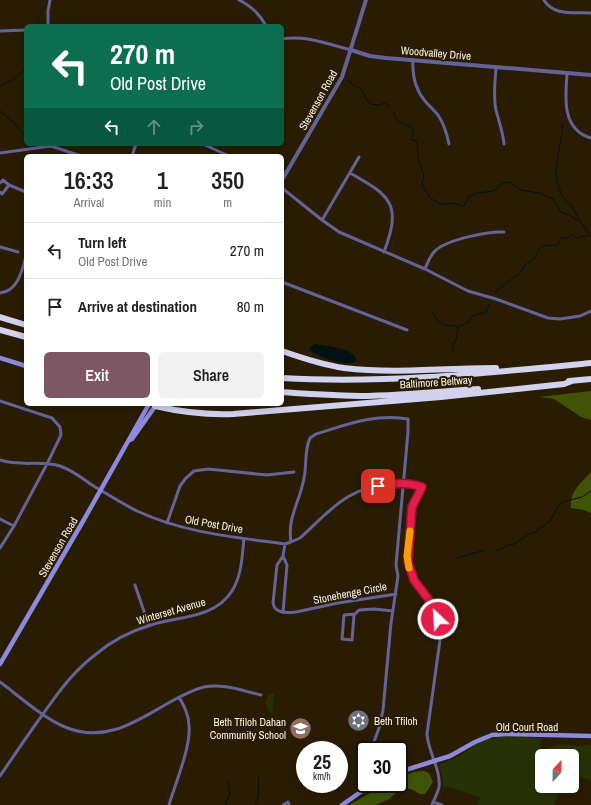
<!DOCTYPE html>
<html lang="en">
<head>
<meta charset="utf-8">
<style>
  body { margin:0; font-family:"Archivo Narrow",sans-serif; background:#f2f2f2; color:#202124; height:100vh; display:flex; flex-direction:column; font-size:15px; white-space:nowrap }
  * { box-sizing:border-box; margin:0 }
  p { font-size:13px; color:#757577 }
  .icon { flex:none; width:22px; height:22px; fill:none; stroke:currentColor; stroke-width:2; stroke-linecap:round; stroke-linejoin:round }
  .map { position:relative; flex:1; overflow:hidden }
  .details { position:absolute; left:24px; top:154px; width:260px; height:252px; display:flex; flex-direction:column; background:#fff; border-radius:6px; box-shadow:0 2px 10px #0003 }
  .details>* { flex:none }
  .guide { position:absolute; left:24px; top:24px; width:260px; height:122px; border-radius:6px; box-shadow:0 2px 10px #0003; background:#0b6e4f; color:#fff; overflow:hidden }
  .needle { width:26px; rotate:22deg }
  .controls { position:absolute; left:535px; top:749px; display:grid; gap:8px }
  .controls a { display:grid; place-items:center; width:44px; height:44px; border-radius:6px; background:#fff; box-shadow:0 2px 10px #0003; font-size:20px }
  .speed { position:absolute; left:296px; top:741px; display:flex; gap:8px; font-size:20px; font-weight:700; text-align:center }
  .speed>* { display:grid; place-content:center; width:52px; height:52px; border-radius:50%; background:#fff; box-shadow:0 2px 10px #0003; line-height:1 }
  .speed small { font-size:10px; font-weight:400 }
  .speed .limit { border:2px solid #111; border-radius:6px; background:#fff; color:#111 }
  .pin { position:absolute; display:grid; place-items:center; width:34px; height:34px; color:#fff; margin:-17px; border-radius:8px; box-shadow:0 2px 6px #0006 }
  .me { position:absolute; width:44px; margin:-22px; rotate:335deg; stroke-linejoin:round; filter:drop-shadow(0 0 3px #0008) }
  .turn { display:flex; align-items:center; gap:14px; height:84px; padding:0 20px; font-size:18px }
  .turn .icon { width:52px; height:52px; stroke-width:2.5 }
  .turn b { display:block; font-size:28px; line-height:34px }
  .lanes { display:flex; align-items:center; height:38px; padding:0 20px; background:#0003; justify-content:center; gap:20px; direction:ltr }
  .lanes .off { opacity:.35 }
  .eta { display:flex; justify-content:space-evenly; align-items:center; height:68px; text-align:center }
  .eta b { font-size:24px; font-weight:600; line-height:28px }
  .primary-button { display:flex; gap:8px; margin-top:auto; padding:8px 20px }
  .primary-button a { flex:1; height:46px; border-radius:6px; background:#7e5765; color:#fff; font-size:16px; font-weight:600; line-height:46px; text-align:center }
  .primary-button a+a { background:#f2f2f2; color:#202124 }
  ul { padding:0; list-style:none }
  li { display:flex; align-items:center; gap:12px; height:56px; padding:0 20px; border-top:1px solid #e0e0e0 }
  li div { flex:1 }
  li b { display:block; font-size:15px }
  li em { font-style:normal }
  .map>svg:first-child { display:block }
  .green { fill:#263206 }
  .forest { fill:#405408 }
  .water { fill:#021213 }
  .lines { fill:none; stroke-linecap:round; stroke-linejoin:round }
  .stream { stroke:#021213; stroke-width:1 }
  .minor { stroke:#636398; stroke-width:3 }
  .tertiary { stroke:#636398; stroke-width:4 }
  .secondary { stroke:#8b8adf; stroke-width:4.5 }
  .motorway { stroke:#d1d2ed; stroke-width:6 }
  .route-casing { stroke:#92132f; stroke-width:10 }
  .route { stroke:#e11d48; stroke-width:7 }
  .slow { stroke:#f59e0b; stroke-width:7 }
  .labels { text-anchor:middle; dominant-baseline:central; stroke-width:4; stroke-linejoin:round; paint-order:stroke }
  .street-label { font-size:11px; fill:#fcf4e5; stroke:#291c03 }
  .poi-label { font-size:11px; fill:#fcf4e5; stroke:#291c03; text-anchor:start }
</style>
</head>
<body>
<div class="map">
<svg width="591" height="805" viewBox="0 0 591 805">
  <rect width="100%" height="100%" fill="#291c03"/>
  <path class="green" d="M269 694H274L272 713 269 712 265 703Z
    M508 736 540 738 541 740 539 757 542 759V786H558L555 792 558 794 554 805H477L480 798 460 790 443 786 442 775 439 765 460 756 479 742 489 739Z
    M560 744 577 746 591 745V784L590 780 577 775 572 777V756H547L548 748Z"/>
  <path class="forest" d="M591 391V420L581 417 554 399 539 397Z
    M591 472V513L584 510 571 508C569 492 581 483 591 472Z
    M424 771 429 773 433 782 425 794H420L411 789H401L389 799 376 805H349L386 784H399V778L414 772Z"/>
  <path class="water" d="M315 344C327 346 345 347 355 356L356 361C345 369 319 356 309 350L310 347Z"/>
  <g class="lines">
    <path class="stream" d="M348 81 362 90 366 99 371 104 379 105 385 103 390 107
      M0 86 14 79 26 69
      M0 111 12 121 20 131 26 137
      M394 113C397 128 410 121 413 130 414 133 412 137 411 140L417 141 418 160 424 175 422 185 430 198 442 205C450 202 457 204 464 206L468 197 477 193 494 191 503 183 509 182 521 190 539 193 553 199 561 212 571 216 583 224 588 235 591 237
      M563 124 556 171 557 182 562 196 572 206 580 221
      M495 292 521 272 524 266 535 258 539 249 543 246 557 245 559 244 560 238H567L571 235 576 238 586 236
      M431 312C436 315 437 321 442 324 447 327 452 324 458 327L469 322 472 316 486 312 489 305
      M453 350V344L456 340 458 328
      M495 550H500L506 546 514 544 528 534 534 533 540 528 544 526 550 521 559 505 562 502 582 497 591 491
      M457 558 485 550
      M224 805 230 794 228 785 229 781
      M255 805C261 793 257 788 259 776"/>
    <path class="minor" d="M239 0C251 6 260 14 266 26
      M544 0C553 16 574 12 591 13
      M48 26V11L50 0
      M0 31 26 30
      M282 39C306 35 328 44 351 50
      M413 60C412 76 415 89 425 101 429 106 434 110 438 115 444 124 447 134 449 144
      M496 68C495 82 493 96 496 110 499 122 503 132 504 144
      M567 74C565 98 562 130 591 138
      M203 144 229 156
      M0 153 51 146 81 156
      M132 156 136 144
      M350 173C391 196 402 204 384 252
      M0 183 3 180 9 185 26 192
      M282 188 322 220 339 232 425 269 468 291 496 299 548 318 560 319 580 316 591 311
      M0 192 2 194 9 185
      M322 220 359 157
      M0 247 18 252
      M425 269C428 262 430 255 436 250 447 240 488 231 504 232
      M282 282 407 330
      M0 293C18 291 22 271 26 256
      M0 401 52 418 60 427 61 435 47 464 14 526 0 548
      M0 460C21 467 41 460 60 466 72 470 82 478 92 485 107 494 121 503 137 511 184 533 234 537 285 544L291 542 300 538C332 509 347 486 395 484 404 484 413 484 422 487L412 507 408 562 414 580 429 600 436 612 439 626 440 640 427 734C428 752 441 769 439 787 438 793 434 799 432 805
      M0 519 14 526
      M167 523 180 486 186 478 194 471 208 469 267 475 294 472
      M291 542C287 517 300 502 304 478 307 465 304 451 310 438L316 434C346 425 376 413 408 419V432L396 565 398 576 391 623 383 710 379 728 371 750
      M285 544 283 556 277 565 273 603C275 614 287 613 296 612L338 603 396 594
      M135 585 149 626
      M283 612 287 565 283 556
      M355 614 344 615 342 639 352 640 354 615 359 610 374 609 393 611
      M0 682C19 696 43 718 65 727 105 744 137 721 170 702 181 696 192 690 204 687 223 683 243 691 261 695
      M0 776C13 757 25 739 38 721 55 697 71 673 95 655 111 641 131 631 151 625 179 616 214 619 232 591 242 575 242 556 244 539
      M433 802 442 805
      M169 805C175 784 191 747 189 726 189 715 184 706 179 697
      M283 805 288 802 289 805"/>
    <path class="tertiary" d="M351 50 370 56 386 58 591 75
      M282 180 342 77 366 0"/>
    <path class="secondary" d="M0 358 26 366
      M130 440 132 439 156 405
      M0 664 86 516 149 404
      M399 772 450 756 475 742 492 735 507 734 591 736
      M342 805 372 784"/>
    <path class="motorway" d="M0 317 26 325
      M0 330 26 337
      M282 351C302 358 323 365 344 368 395 374 446 368 496 368
      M282 378C385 384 488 373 591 363
      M569 381 591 379
      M282 392C311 394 339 396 368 396 405 395 441 392 478 389
      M155 406C181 412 206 415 233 414L441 397 564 384 572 381"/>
  </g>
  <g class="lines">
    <defs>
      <path id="route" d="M378 486C392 483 409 482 422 487L412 507 408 562 414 580 429 600 438 619"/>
    </defs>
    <use href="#route" class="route-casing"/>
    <use href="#route" class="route"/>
    <path class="slow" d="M409 568 407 556 410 531"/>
  </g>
  <defs>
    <symbol id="synagogue-disc" viewBox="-11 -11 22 22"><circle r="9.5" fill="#6b7280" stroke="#291c03"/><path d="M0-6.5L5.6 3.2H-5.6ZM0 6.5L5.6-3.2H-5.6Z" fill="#fff"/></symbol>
    <symbol id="school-disc" viewBox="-11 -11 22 22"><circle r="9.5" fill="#8d6e63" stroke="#291c03"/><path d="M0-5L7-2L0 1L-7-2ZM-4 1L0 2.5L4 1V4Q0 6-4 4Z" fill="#fff"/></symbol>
  </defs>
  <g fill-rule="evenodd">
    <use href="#synagogue-disc" x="346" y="708" width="25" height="25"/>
    <use href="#school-disc" x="288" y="716" width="25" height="25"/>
  </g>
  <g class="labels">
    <g class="street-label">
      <text transform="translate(436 53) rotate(5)">Woodvalley Drive</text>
      <text transform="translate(318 100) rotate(-61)">Stevenson Road</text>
      <text transform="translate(436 382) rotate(-4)">Baltimore Beltway</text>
      <text transform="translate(214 524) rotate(10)">Old Post Drive</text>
      <text transform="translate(58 547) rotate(-60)">Stevenson Road</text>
      <text transform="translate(350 593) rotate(-11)">Stonehenge Circle</text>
      <text transform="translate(171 611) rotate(-16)">Winterset Avenue</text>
      <text x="527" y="727">Old Court Road</text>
    </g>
    <g class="poi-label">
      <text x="374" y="721">Beth Tfiloh</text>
      <text x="286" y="722" text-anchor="end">Beth Tfiloh Dahan<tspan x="286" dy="13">Community School</tspan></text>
    </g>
  </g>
</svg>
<div class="controls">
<a><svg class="needle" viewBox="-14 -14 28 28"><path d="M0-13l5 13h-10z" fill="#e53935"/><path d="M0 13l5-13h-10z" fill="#757577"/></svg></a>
</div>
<div class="speed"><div>25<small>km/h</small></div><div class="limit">30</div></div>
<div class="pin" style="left:378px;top:486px;background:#d93025"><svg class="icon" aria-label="arrive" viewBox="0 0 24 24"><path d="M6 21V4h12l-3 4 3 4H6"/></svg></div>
<svg class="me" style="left:438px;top:619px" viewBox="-20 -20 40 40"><circle r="17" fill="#e11d48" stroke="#fff" stroke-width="3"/><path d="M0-11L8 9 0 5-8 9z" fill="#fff"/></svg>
<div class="guide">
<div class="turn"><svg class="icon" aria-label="left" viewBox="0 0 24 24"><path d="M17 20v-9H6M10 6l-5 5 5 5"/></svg><div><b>270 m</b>Old Post Drive</div></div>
<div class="lanes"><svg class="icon" aria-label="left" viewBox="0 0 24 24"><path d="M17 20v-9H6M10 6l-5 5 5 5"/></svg><svg class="icon off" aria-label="ahead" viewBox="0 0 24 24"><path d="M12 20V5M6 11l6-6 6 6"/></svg><svg class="icon off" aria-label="right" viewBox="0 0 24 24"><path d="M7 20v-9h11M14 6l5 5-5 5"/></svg></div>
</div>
<section class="details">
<div class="eta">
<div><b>16:33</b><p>Arrival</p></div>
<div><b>1</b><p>min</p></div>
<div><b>350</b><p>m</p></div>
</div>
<ul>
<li><svg class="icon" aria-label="left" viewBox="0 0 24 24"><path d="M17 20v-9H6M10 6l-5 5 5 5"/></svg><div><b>Turn left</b><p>Old Post Drive</p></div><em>270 m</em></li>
<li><svg class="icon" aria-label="arrive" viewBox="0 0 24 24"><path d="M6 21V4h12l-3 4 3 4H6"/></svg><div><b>Arrive at destination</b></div><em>80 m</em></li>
</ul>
<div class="primary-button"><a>Exit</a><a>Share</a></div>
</section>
</div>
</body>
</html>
